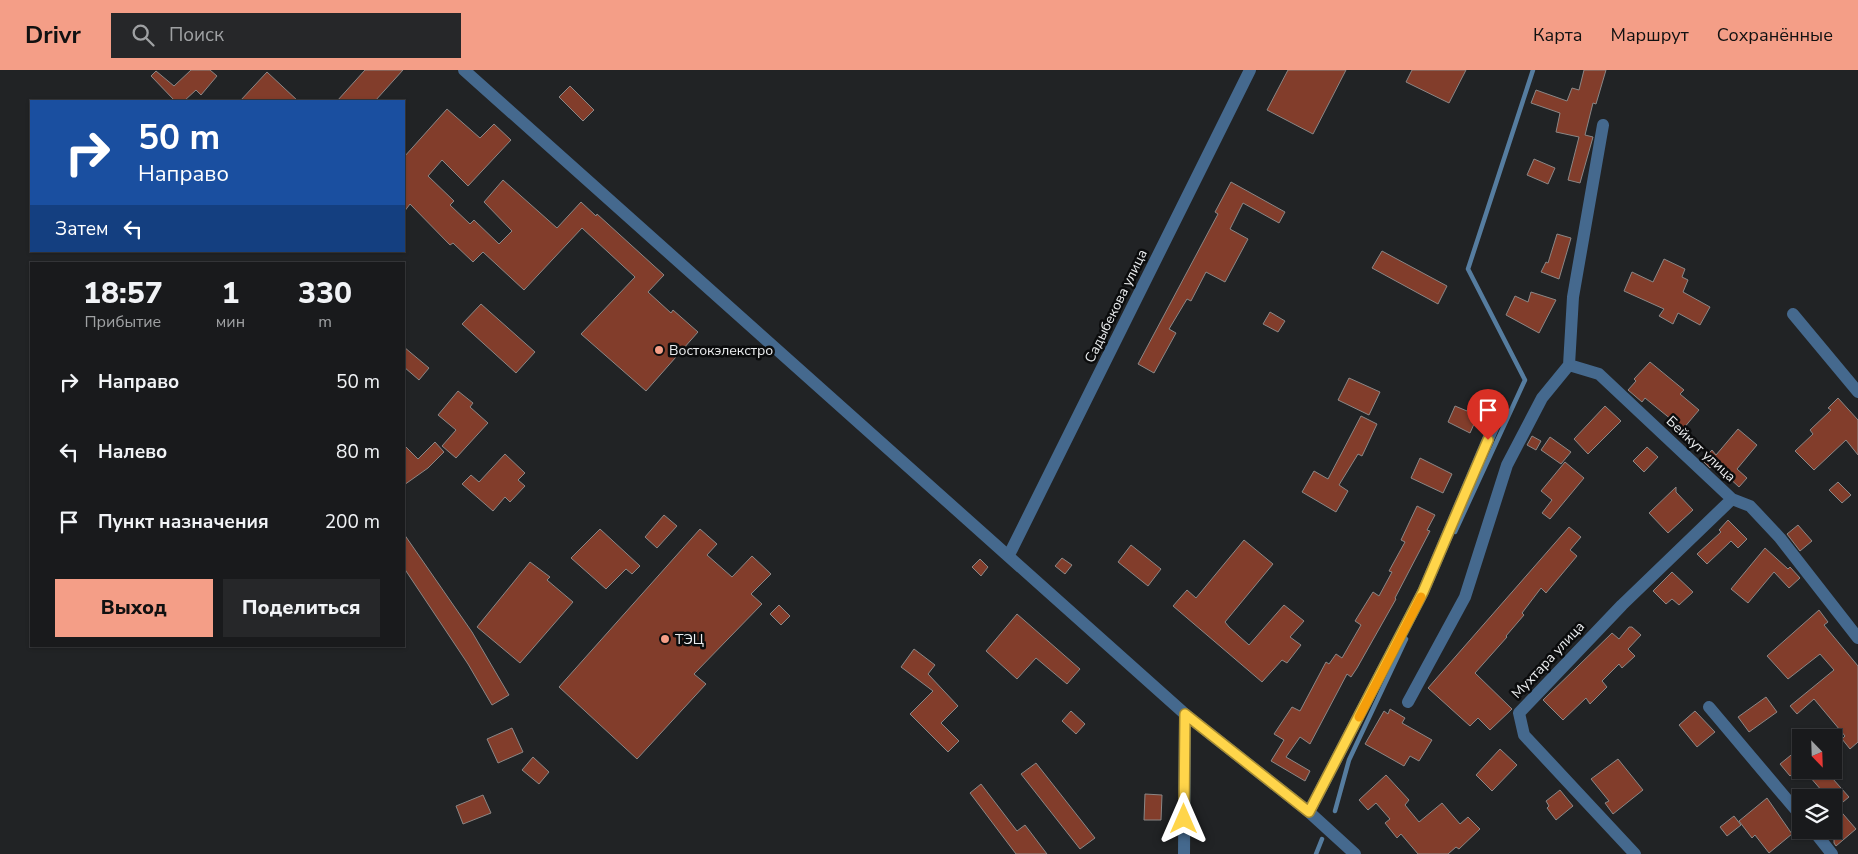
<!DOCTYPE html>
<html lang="ru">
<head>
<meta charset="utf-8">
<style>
  body { margin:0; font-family:"Nunito Sans",sans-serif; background:#262729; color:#f1f3f6; height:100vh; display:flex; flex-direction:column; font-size:19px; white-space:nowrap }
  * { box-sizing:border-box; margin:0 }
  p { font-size:16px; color:#9fa1a3 }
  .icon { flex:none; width:28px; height:28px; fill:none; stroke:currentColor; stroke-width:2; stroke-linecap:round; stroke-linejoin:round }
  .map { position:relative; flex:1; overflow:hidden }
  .details { position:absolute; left:30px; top:192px; width:375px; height:385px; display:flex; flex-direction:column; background:#191a1c; border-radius:0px; box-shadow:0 1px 4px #0004,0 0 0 1px #37383b }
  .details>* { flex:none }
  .guide { position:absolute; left:30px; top:30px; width:375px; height:152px; border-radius:0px; box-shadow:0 1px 4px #0004,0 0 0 1px #37383b; background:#1a4fa0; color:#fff; overflow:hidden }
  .needle { width:32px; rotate:157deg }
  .fabs { position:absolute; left:1792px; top:659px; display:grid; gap:10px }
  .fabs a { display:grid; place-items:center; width:50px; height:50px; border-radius:0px; background:#191a1c; box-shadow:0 1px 4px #0004,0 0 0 1px #37383b; font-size:25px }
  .pin { position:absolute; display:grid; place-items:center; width:42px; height:42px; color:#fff; margin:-51px -21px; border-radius:50% 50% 50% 0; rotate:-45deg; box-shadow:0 0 5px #0007 }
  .pin .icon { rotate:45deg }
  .me { position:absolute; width:55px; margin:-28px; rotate:0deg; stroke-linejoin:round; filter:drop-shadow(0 0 4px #0008) }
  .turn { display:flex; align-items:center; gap:18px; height:105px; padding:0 25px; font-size:22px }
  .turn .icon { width:65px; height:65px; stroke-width:2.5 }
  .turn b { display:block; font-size:35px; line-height:42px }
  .then { display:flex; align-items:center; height:48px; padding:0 25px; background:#0003; gap:10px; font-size:19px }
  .eta { display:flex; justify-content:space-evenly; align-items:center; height:85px; text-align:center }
  .eta b { font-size:30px; font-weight:800; line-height:35px }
  .cta { display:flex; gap:10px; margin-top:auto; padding:10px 25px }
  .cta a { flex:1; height:58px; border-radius:0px; background:#f49e87; color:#111; font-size:20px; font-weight:800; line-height:58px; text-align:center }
  .cta a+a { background:#262729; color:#f1f3f6 }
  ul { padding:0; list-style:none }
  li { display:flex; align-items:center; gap:15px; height:70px; padding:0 25px }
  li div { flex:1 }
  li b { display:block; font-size:19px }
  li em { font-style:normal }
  header { display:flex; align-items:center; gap:30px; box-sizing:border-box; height:70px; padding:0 25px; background:#f49e87; color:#111 }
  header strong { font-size:24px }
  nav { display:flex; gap:28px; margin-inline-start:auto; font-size:18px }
  .search { width:350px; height:45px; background:#262729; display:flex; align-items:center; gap:12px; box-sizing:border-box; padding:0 18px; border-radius:0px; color:#9fa1a3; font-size:19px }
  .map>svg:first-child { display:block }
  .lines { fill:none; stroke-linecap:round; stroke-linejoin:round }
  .stream { stroke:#567da0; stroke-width:4.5 }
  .building { fill:#823d2b; stroke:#8b8786 }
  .minor { stroke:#45698e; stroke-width:12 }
  .route-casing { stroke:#a68a30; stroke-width:12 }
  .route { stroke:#ffd54a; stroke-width:9 }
  .slow { stroke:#f59e0b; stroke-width:9 }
  .poi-dot { fill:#f49e87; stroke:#0b0c0d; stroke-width:2 }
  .labels { text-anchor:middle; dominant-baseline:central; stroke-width:5; stroke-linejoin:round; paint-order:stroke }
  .street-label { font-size:14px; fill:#ebedef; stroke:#0b0c0d }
  .poi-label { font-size:14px; fill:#ebedef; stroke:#0b0c0d; text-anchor:start }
</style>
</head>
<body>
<header>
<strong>Drivr</strong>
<div class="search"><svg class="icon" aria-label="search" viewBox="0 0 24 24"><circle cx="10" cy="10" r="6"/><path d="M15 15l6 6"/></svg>Поиск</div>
<nav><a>Карта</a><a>Маршрут</a><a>Сохранённые</a></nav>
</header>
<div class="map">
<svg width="1858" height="784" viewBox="0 0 1858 784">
  <rect width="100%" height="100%" fill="#212325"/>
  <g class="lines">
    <path class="stream" d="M1455 462 1525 310 1468 199 1533 0
      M1335 741 1349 690 1406 569
      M1316 784 1322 769"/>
  </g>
  <path class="building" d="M191 0H210L217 6 201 25 196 20 184 31H175L151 6 156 1 174 16Z
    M365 0H403L375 31H337Z
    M1288 0H1346L1313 64 1267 40Z
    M1412 0H1466L1449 33 1406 12Z
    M1584 0H1606L1596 34 1593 33 1585 65 1593 67 1580 113 1568 110 1579 67 1556 62 1560 43 1531 33 1536 20 1567 31 1572 18 1579 20Z
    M267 2 298 31H240Z
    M570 16 594 40 583 51 559 27Z
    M447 39 480 68 494 54 511 70 468 116 442 90 428 106 454 131 450 135 470 154 474 150 499 174 512 161 484 132 503 110 557 158 581 132 596 146 597 144 664 205 648 222 671 243 673 240 698 262 646 321 581 264 635 207 582 158 524 220 483 182 473 192 453 173 450 175 410 134 404 142V87Z
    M1534 89 1555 98 1548 114 1527 105Z
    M1231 112 1285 142 1279 153 1243 133 1230 159 1248 169 1225 212 1206 202 1191 231 1187 229 1169 259 1176 263 1154 303 1138 294 1218 144 1215 142Z
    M1557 164 1571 168 1559 209 1541 202 1546 192 1548 193Z
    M1382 181 1447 216 1438 234 1372 198Z
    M1664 189 1685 199 1682 207 1688 210 1683 222 1710 237 1700 255 1678 243 1673 254 1659 246 1664 239 1624 221 1632 202 1653 212Z
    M1531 222 1556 230 1539 263 1506 245 1515 226 1528 232Z
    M481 234 535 282 516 303 462 254Z
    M1270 242 1285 251 1278 262 1263 254Z
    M404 277 429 298 419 310 404 297Z
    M1650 292 1684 320 1680 324 1699 340 1683 359 1645 328 1642 332 1628 320 1636 311 1634 309Z
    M1349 308 1380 322 1369 345 1338 330Z
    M458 321 473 333 470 337 488 353 456 388 442 376 456 360 438 345Z
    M1838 328 1858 350V385L1846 370 1814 400 1795 381 1813 364 1810 360 1831 340 1828 338Z
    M1472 329 1483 334 1470 363 1448 352 1455 336 1467 341Z
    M1605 336 1621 351 1588 384 1574 369Z
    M1361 346 1377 354 1362 386 1358 384 1339 415 1348 421 1336 442 1302 422 1314 401 1328 409Z
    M1738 359 1757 375 1737 399 1747 408 1739 417 1714 394 1710 398 1702 390 1712 380 1716 385Z
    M1532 366 1541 371 1536 380 1527 375Z
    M1550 367 1571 382 1561 394 1541 380Z
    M435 372 444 382 428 398 404 415V375L418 389Z
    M1647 377 1658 387 1644 402 1633 391Z
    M505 384 525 403 518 410 525 416 510 432 505 427 493 441 462 414 471 405 479 412Z
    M1420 388 1452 404 1443 423 1411 408Z
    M1565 392 1584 408 1550 449 1542 443 1552 430 1541 421Z
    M1838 412 1851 425 1842 433 1829 420Z
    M1676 417V422L1693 440 1668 463 1649 443Z
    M1417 436 1435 445 1427 460 1430 461 1395 528 1396 529 1357 598 1351 607 1347 604 1310 674 1300 667 1286 687 1310 701 1305 711 1271 691 1284 670 1274 664 1292 637 1300 641 1326 592 1329 594 1336 584 1342 588 1361 555 1355 551 1373 522 1379 526 1392 502 1389 501 1405 472 1401 470Z
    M664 445 677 456 657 478 645 467Z
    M1728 450 1747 469 1738 478 1731 471 1707 494 1697 484 1721 462 1719 460Z
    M1798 455 1812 471 1800 481 1787 464Z
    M1569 457 1581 467 1570 480 1577 486 1546 523 1541 518 1522 543 1524 545 1506 566 1507 567 1475 603 1512 639 1490 660 1478 648 1470 656 1428 618Z
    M600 459 640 496 632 504 626 499 606 519 571 488Z
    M700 459 717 474 707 485 732 507 752 486 771 504 751 524 762 534 694 604 706 614 637 689 559 617Z
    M404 464 472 562 509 625 492 635 468 594 404 498Z
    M1244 470 1273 494 1225 552 1229 557 1249 575 1284 535 1304 551 1290 567 1301 575 1287 593 1282 590 1262 612 1173 536 1187 520 1196 528Z
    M1131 475 1161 499 1148 516 1118 492Z
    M1765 478 1788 499 1790 497 1800 508 1789 518 1774 502 1748 533 1731 519Z
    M1062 488 1072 495 1065 504 1055 496Z
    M980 489 988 497 981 506 972 497Z
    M530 492 550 507 547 510 573 532 520 593 477 557Z
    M1672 502 1693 522 1679 535 1672 529 1666 534 1653 521Z
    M779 535 790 546 781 555 770 544Z
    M1819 540 1828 552 1824 555 1858 596V672L1850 679 1842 669 1845 666 1814 629 1797 644 1790 636 1834 600 1820 584 1788 609 1767 586Z
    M1017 544 1080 599 1067 614 1036 588 1017 609 986 581Z
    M1629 557H1632L1641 565 1628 579 1635 586 1622 598 1619 594 1602 611 1607 617 1590 634 1586 628 1563 650 1543 630 1612 563 1619 569Z
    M914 579 935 595 928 604 958 636 941 653 959 671 948 682 910 644 933 621 901 597Z
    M1766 627 1777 642 1749 662 1738 647Z
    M1390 639 1405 648 1402 653 1432 670 1419 691 1410 686 1404 696 1365 674 1384 641 1388 644Z
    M1071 641 1085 654 1076 664 1062 651Z
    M1695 641 1715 662 1697 677 1679 655Z
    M512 658 523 682 498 693 487 669Z
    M1801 677V697L1790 706 1780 694Z
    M1500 679 1517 695 1492 721 1476 705Z
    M533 687 549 702 539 714 522 700Z
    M1618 689 1643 720 1613 744 1605 733 1609 731 1591 709Z
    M1036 693 1095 768 1080 779 1021 704Z
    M1804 700H1825L1849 727 1837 737 1856 759 1836 776 1834 773V728H1828Z
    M1386 705 1409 730 1405 735 1419 752 1442 733 1460 754 1468 747 1480 759 1459 779 1456 777 1448 784H1418L1401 764 1397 768 1385 753 1390 749 1376 733 1368 740 1359 730Z
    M981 714 1017 761 1025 755 1047 784H1016L970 723Z
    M1560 720 1573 736 1556 750 1547 738 1549 736 1546 731Z
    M1145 724 1162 725 1161 750H1144Z
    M483 725 491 743 463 754 456 736Z
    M1767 728 1792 764 1769 783 1755 765 1752 768 1739 751Z
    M1734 746 1741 755 1727 766 1720 757Z"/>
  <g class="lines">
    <path class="minor" d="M464 0 1185 644 1309 742 1355 784
      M1793 244 1858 322
      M1569 295 1599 304 1732 429 1750 436 1780 468 1858 568
      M1009 485 1250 0
      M1408 632 1465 527 1507 395 1542 328 1569 295 1573 227 1603 55
      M1709 637 1801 746
      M1309 742 1423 522 1495 353
      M1813 760 1832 784
      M1184 784 1185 644
      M1635 784 1524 665 1519 643 1622 535 1732 429"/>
  </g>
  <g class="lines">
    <defs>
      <path id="route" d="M1184 749 1185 644 1309 742 1423 522 1488 370"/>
    </defs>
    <use href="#route" class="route-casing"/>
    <use href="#route" class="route"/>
    <path class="slow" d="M1359 647 1421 527"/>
  </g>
  <g class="poi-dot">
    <circle cx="659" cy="280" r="5"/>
    <circle cx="665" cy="569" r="5"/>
  </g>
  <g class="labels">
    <g class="street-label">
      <text transform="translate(1116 236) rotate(-64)">Садыбекова улица</text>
      <text transform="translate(1701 379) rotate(43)">Бейкут улица</text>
      <text transform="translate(1548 590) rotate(-47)">Мухтара улица</text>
    </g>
    <g class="poi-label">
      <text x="669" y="280">Востокэлекстро</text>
      <text x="675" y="569">ТЭЦ</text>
    </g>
  </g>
</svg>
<div class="fabs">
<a><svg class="needle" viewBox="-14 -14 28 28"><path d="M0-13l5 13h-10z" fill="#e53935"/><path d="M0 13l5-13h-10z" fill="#9fa1a3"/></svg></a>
<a><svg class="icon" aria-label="layers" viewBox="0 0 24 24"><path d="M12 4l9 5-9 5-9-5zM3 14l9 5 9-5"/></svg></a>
</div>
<div class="pin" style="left:1488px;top:370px;background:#d93025"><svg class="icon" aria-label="arrive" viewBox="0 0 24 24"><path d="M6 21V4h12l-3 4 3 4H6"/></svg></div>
<svg class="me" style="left:1184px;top:749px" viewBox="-20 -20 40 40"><path d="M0-17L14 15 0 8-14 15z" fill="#ffd54a" stroke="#fff" stroke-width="4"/></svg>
<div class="guide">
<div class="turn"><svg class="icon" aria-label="right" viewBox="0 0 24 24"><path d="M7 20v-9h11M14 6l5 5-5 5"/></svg><div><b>50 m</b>Направо</div></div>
<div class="then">Затем<svg class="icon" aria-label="left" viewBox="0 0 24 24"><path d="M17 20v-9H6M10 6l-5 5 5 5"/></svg></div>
</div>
<section class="details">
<div class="eta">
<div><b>18:57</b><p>Прибытие</p></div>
<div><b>1</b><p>мин</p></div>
<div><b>330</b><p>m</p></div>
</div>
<ul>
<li><svg class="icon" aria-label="right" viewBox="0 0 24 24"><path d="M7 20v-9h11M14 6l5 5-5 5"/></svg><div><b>Направо</b></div><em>50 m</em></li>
<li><svg class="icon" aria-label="left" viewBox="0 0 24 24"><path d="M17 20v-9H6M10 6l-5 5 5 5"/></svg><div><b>Налево</b></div><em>80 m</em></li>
<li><svg class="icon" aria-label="arrive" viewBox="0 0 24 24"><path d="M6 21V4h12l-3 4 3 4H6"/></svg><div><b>Пункт назначения</b></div><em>200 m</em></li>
</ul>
<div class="cta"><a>Выход</a><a>Поделиться</a></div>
</section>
</div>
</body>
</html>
